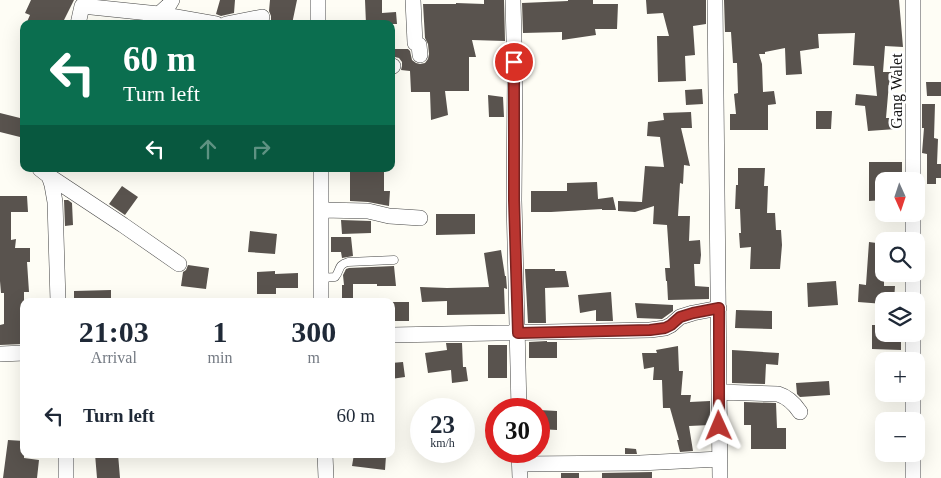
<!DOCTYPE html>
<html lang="en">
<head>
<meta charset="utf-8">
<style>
  body { margin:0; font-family:Georgia,serif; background:#f6f6f7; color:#1f2937; height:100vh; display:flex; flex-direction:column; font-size:19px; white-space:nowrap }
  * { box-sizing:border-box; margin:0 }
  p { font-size:16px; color:#747a83 }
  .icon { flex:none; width:28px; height:28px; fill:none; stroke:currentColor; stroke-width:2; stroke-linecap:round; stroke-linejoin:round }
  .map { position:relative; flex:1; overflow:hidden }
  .sheet { position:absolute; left:20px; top:298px; width:375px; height:160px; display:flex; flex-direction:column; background:#fff; border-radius:10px; box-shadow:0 5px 20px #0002 }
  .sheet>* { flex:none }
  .hud { position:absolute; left:20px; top:20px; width:375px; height:152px; border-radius:10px; box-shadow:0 5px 20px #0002; background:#0b6e4f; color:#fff; overflow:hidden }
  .needle { width:32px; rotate:177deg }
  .buttons { position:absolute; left:875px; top:172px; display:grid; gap:10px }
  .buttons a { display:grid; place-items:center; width:50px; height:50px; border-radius:10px; background:#fff; box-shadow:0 5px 20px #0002; font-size:25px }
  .speed { position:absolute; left:410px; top:398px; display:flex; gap:10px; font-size:25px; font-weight:700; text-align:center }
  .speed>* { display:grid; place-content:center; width:65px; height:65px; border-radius:50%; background:#fff; box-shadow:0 5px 20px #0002; line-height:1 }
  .speed small { font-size:12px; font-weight:400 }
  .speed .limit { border:8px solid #d22; background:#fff; color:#111 }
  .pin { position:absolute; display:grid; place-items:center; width:42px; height:42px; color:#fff; margin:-21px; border:2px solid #fff; border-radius:50%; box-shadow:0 1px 5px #0007 }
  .me { position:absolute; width:55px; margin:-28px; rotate:359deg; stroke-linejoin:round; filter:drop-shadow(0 0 4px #0008) }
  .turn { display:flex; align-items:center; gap:18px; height:105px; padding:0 20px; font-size:22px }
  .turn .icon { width:65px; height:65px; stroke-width:2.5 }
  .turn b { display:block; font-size:35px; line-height:42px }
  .lanes { display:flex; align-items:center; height:48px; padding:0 20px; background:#0003; justify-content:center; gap:25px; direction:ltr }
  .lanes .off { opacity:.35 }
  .eta { display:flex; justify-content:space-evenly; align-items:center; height:85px; text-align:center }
  .eta b { font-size:30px; font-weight:600; line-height:35px }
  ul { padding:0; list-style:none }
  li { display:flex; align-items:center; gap:15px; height:65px; padding:0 20px }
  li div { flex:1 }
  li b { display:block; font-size:19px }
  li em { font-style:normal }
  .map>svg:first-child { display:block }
  .building { fill:#59534e }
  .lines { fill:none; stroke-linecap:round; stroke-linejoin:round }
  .service-casing { stroke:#444; stroke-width:9 }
  .minor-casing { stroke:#444; stroke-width:16 }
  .service { stroke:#fff; stroke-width:8 }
  .minor { stroke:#fff; stroke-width:15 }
  .route-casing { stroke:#78221f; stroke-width:12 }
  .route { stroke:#b93530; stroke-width:9 }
  .labels { text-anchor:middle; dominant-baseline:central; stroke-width:5; stroke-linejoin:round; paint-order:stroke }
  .street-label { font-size:16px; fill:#111; stroke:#fff }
</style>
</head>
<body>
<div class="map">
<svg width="941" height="478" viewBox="0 0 941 478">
  <rect width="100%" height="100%" fill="#fefdf5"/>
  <path class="building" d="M31 0H74L62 24H26L30 15 25 13Z
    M220 0H235L234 13 221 16 216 14Z
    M270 0H297L292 24H268L271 20V16L269 11Z
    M365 0H382V13L396 12 397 24H366Z
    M484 0H504L505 41 472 40 476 57H469V91H445L448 115 431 120 430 92H411L410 71 401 70 402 66V62L399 58 395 57V49H408L410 51 412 60 416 63 420 64 425 63 428 59 429 54 428 44 425 38 423 4H456V3L484 4Z
    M568 0H593V4H618L617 29H595L596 35 562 40V32L523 33 522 3 568 1Z
    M646 0H706V24L693 26 695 55 685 56 686 81 658 82 657 36H669L663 13 647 14Z
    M724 0H899L903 47 885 46 883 72H893L892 82 889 83 886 118H895L896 129 868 131 865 106 855 105 856 94 877 96 874 66 853 65 855 33 818 34 819 48 800 51 802 74 786 75 785 48 765 52V54H759L762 64 763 92 774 91 776 104 768 105V130H730V114H736L734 94 738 93 737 63H733L731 32H725Z
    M926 82H941V96H927Z
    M702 89 703 104 686 105 685 90Z
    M488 95 503 97 504 117H489Z
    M922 104H935L934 138 938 139 937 164H941V178H936V184H927V154L922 153 924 128H922Z
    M816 111H832L831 129H816Z
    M691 112 692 128H681L690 166 684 165 683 184 680 183 678 216H690L689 241 700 240 701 255 700 264H694L695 286 709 287V299L668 300 667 281H666L665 268H670L667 225 653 224 654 206 635 212 618 211V201L642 202 645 166 664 167 660 137 647 136 648 122 664 120 663 113Z
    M0 113 24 119V138L0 132Z
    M869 162H902V181H884V200L869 201Z
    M738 168H765L764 186H768L767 213H775L776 230H781L782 245 780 269H750L751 247 740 248 739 233H741L740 209H735L736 185H738Z
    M350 169H384V191H390L389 206 368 202 350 201Z
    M597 182 598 199 613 197 616 210H602V209L551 212H531V191H567V183Z
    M122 186 138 197 125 215 109 204Z
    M0 196H27L28 212H11V240L16 239 15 248H30V262H27L29 292H24V344L0 345V325L4 324V293H1L0 281Z
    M64 200H68L72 203 73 225 65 226Z
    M436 214H475V234L436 235Z
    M341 220 371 221V233L342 234Z
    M250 231 277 234 275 254 248 252Z
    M331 237H351L353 256 342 258 341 252H331Z
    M869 242 884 244V286H895L894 301H884V304L858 302 859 284 866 285Z
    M501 250 505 276H506L507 289 504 288 505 314 447 315V301L422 302 420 287 447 288 489 287 484 253Z
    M188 265 209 268 206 289 181 286 183 272 186 270Z
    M394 266 396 286H377V284H353V301H342V285H344L343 275 346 269 349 268Z
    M525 269H555V271H566L569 287 545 288 546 323H528Z
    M275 271V274L298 273V288H276V294H257V272Z
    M836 281 838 305 808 307 807 283Z
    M111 290V301H74V291Z
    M611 292 613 321H596V310L580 313 578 295Z
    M391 302H409V321H391Z
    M635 303 673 305V311L662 319 637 318Z
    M736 310 772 311V329L735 328Z
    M872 325H884V334H901V350L872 349Z
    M547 341V342H557V358H529V342Z
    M446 343H462L463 367H466L468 381 452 383 451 370 428 373 425 353 447 350Z
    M488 345H507V378H488Z
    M678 346 679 371H683L681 395H691L690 402 710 401V425L689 426 693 451 680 452 677 440H679L670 408H663L662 380H653L654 367 644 369 642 353H657L656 350Z
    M732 350 779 353 778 365 766 364 765 384 732 383Z
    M403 362 405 377 391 379V363Z
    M829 381 830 395 800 397 797 394 796 383Z
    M744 402 776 403 777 428H786V449H751V425H744Z
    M539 410 557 411V430L539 429Z
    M8 440 24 441V458L39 460 37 478H3Z
    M625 448 636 449 637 454H625Z
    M95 454H118L120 478H97Z
    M354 454H369L386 456 385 470 352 466Z
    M652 472V478H602V473Z
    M561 473H579V478H561Z"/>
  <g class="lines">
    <defs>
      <path id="service" d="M321 278 335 277C341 270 337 265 348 262L394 260"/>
      <path id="minor" d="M318 0V24
        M413 0 415 43 419 45 420 55
        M513 0 515 80 514 200 519 409
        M715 0 720 478
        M913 0V181
        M78 24 82 6 159 14 216 24
        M148 24 169 5 172 0
        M226 24 262 17
        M391 67 393 66
        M40 169 49 176 52 185 55 202 58 301
        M321 169V301
        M49 176 123 225 179 264
        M322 210 368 211 389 216 420 218
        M913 214V241
        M913 274V301
        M913 334V361
        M391 335 650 330 665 328 671 325 680 317 693 313 719 308
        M0 354 24 353
        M719 392 778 394C788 397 794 403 800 412
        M913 394V421
        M519 451 520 478
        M66 454V478
        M325 454 326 478
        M913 454V478
        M520 464 640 463 720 459"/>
    </defs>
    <use href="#service" class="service-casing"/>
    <use href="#minor" class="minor-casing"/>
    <use href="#service" class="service"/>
    <use href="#minor" class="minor"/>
  </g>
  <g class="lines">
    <defs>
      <path id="route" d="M514 62V200L518 333 650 330 665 328 671 325 680 317 693 313 719 308V426"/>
    </defs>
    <use href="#route" class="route-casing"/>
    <use href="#route" class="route"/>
  </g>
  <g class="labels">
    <g class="street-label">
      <text transform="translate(896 91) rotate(-90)">Gang Walet</text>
    </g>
  </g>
</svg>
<div class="buttons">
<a><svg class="needle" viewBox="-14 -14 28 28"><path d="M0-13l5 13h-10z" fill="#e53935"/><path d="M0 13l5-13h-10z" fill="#747a83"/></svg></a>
<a><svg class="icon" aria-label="search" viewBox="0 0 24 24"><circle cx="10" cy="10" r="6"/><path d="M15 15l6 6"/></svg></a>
<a><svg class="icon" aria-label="layers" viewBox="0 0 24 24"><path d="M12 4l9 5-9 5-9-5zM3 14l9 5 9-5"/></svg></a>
<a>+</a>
<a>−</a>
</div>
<div class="speed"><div>23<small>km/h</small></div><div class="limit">30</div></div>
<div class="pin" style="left:514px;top:62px;background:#d93025"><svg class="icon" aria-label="arrive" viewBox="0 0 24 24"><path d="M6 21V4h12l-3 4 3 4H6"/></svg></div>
<svg class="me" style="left:719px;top:426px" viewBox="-20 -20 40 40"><path d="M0-17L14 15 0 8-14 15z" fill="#b93530" stroke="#fff" stroke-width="4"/></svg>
<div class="hud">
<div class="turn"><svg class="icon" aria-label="left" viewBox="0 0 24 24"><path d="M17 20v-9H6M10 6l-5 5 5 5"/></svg><div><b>60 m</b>Turn left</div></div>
<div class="lanes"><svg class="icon" aria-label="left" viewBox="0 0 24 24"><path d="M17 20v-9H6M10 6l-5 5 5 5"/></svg><svg class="icon off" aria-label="ahead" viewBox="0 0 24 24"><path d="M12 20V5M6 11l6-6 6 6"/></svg><svg class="icon off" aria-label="right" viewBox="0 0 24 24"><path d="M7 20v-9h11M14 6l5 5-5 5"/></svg></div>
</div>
<section class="sheet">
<div class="eta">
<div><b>21:03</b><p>Arrival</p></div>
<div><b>1</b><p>min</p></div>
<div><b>300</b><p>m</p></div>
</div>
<ul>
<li><svg class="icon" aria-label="left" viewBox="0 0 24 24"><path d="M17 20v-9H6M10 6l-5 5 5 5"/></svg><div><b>Turn left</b></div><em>60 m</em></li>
</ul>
</section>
</div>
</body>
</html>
